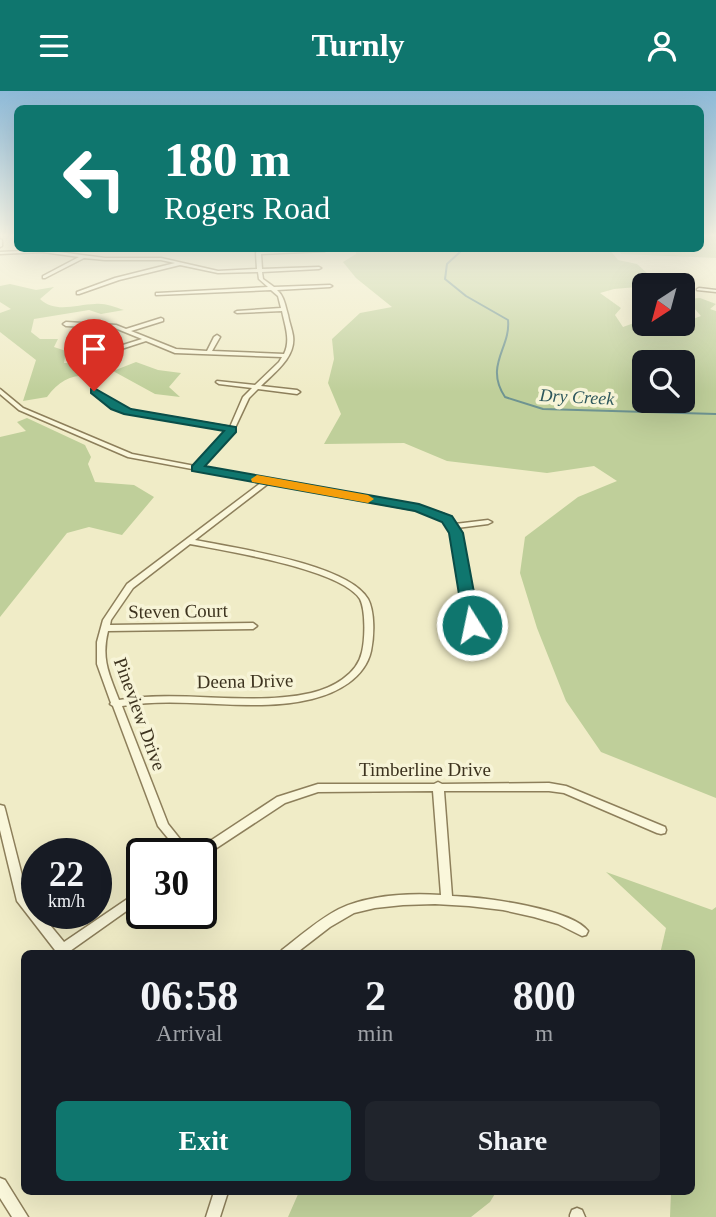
<!DOCTYPE html>
<html lang="en">
<head>
<meta charset="utf-8">
<style>
  body { margin:0; font-family:"Times New Roman",serif; background:#20242c; color:#f1f3f6; height:100vh; display:flex; flex-direction:column; font-size:26px; white-space:nowrap }
  * { box-sizing:border-box; margin:0 }
  p { font-size:23px; color:#9ea1a6 }
  .icon { flex:none; width:38px; height:38px; fill:none; stroke:currentColor; stroke-width:2; stroke-linecap:round; stroke-linejoin:round }
  .map { position:relative; flex:1; overflow:hidden }
  .sheet { position:absolute; left:21px; top:859px; width:674px; height:245px; display:flex; flex-direction:column; background:#171b24; border-radius:10px; box-shadow:0 7px 28px #0002 }
  .sheet>* { flex:none }
  .top-card { position:absolute; left:14px; top:14px; width:690px; height:147px; border-radius:10px; box-shadow:0 7px 28px #0002; background:#0f766e; color:#fff; overflow:hidden }
  .needle { width:46px; rotate:216deg }
  .buttons { position:absolute; left:632px; top:182px; display:grid; gap:14px }
  .buttons a { display:grid; place-items:center; width:63px; height:63px; border-radius:10px; background:#171b24; box-shadow:0 7px 28px #0002; font-size:35px }
  .speed { position:absolute; left:21px; top:747px; display:flex; gap:14px; font-size:35px; font-weight:700; text-align:center }
  .speed>* { display:grid; place-content:center; width:91px; height:91px; border-radius:50%; background:#171b24; box-shadow:0 7px 28px #0002; line-height:1 }
  .speed small { font-size:18px; font-weight:400 }
  .speed .limit { border:4px solid #111; border-radius:10px; background:#fff; color:#111 }
  .pin { position:absolute; display:grid; place-items:center; width:60px; height:60px; color:#fff; margin:-72px -30px; border-radius:50% 50% 50% 0; rotate:-45deg; box-shadow:0 0 7px #0007 }
  .pin .icon { rotate:45deg }
  .me { position:absolute; width:77px; margin:-38px; rotate:350deg; stroke-linejoin:round; filter:drop-shadow(0 0 5px #0008) }
  .turn { display:flex; align-items:center; gap:24px; height:147px; padding:0 35px; font-size:32px }
  .turn .icon { width:91px; height:91px; stroke-width:2.5 }
  .turn b { display:block; font-size:49px; line-height:60px }
  .eta { display:flex; justify-content:space-evenly; align-items:center; height:119px; text-align:center }
  .eta b { font-size:42px; font-weight:600; line-height:49px }
  .cta { display:flex; gap:14px; margin-top:auto; padding:14px 35px }
  .cta a { flex:1; height:80px; border-radius:10px; background:#0f766e; color:#fff; font-size:28px; font-weight:600; line-height:80px; text-align:center }
  .cta a+a { background:#20242c; color:#f1f3f6 }
  header { display:flex; justify-content:space-between; align-items:center; height:91px; padding:0 35px; background:#0f766e; color:#fff; font-size:32px; font-weight:600 }
  .map>svg:first-child { display:block }
  .green { fill:#bfcf9a; fill-rule:evenodd }
  .lines { fill:none; stroke-linecap:round; stroke-linejoin:round }
  .stream { stroke:#6e9391; stroke-width:2 }
  .street-casing { stroke:#8d7f5b; stroke-width:3 }
  .street { fill:#faf7db; fill-rule:evenodd }
  .route { fill:#0f766e; stroke:#0a4d48; stroke-width:2 }
  .slow { fill:#f59e0b }
  .labels { text-anchor:middle; dominant-baseline:central; stroke-width:7; stroke-linejoin:round; paint-order:stroke }
  .far-water-label { font-size:18px; font-style:italic; fill:#2e585d; stroke:#f7f4d7 }
  .street-label { font-size:19px; fill:#3d331f; stroke:#f7f4d7 }
</style>
</head>
<body>
<header><svg class="icon" aria-label="menu" viewBox="0 0 24 24"><path d="M4 6h16M4 12h16M4 18h16"/></svg>Turnly<svg class="icon" aria-label="person" viewBox="0 0 24 24"><circle cx="12" cy="8" r="4"/><path d="M4 21q1-7 8-7t8 7"/></svg></header>
<div class="map">
<svg width="716" height="1126" viewBox="0 0 716 1126">
  <rect width="100%" height="100%" fill="#f0ecc7"/>
  <path class="green" d="M700 143H716V167L621 163 618 158H700Z
    M356 158H609L618 169 637 173 660 194 614 198 600 202 621 217 615 224 623 236 634 232 682 233 683 221 690 229 701 225 686 208 700 207 716 213 710 218 716 220V707L601 661 566 610 537 537 520 482 525 446 578 406 617 390 594 375 547 382 447 370 404 352 324 353 341 323 328 292 334 268 332 248 360 222 392 216 356 187 343 171 356 163ZM644 271H682V310H644Z
    M10 193 36 199 54 196 40 208C56 223 77 213 95 213 105 212 114 216 124 219L101 223 89 219 34 228 31 241 40 248H58L54 256 66 260 64 272H82L113 280 136 271 158 279 181 282 169 296 180 306 155 303 113 280 103 286C78 282 62 285 47 306L23 310 36 269 0 241V222L11 218 0 211V195Z
    M27 327 85 354 91 366 88 373 95 391 134 394 154 406 122 444 89 436 67 442 0 526V346L26 340 17 331Z
    M606 781 712 819 716 816V1126H670L671 1101H691V863H660L666 837Z
    M299 1101H496L490 1111 471 1126H288Z"/>
  <g class="lines">
    <path class="stream" d="M459 158 460 161 447 173 445 188 466 205 508 229C511 257 484 274 505 306L543 318 716 323"/>
    <defs>
      <path id="street" d="M0 148 2 149V155L0 156Z
        M258 158H262L261 161 327 158 325 160 261 163 262 178 319 176 321 177 319 178 262 181 263 188 274 196 330 194 332 195 330 196 277 199C284 205 285 214 288 224 289 231 292 238 293 245 296 266 275 281 261 295L297 299 300 301 297 303 258 298 249 307 234 339 201 376 419 415 444 423 455 433 488 429 492 431 488 433 457 437 460 442 476 534 470 550 466 553 462 550 468 534 452 442 445 431 439 427 425 421 269 392 195 449C234 457 348 473 368 508 375 521 374 546 371 560 365 587 337 602 312 608 250 623 185 604 122 615L168 733 192 763H181L158 735 113 615 110 613 111 612 97 573V551L103 529 127 493 262 391 128 366 19 319 0 303V298L23 317 132 363 195 375 227 339 126 322 112 316 92 301V299H96L116 314 129 319 230 336 243 306 252 297 219 293 216 291 217 290 255 294 279 271 282 266 175 262 146 250 109 262 107 261V259L142 248 115 237 66 235 63 233 66 231 116 234 126 238 161 227 163 228V230L131 240 176 258 207 260 214 246 217 244 220 246 212 260 284 263C291 249 285 235 282 220L237 222 235 221 237 220 281 217 278 205 271 199 156 204V202H158L268 196 259 188 258 181 218 182 180 174 119 189 79 203H77V201L115 187 175 172 161 169H105L84 167 45 187H43V185L79 166 43 161 0 163V161L43 159 105 167H161L218 180 257 178 256 162ZM190 453C226 460 341 478 360 508 366 520 365 549 362 561 357 584 332 597 311 602 248 616 183 598 119 609 109 583 101 568 108 540L253 538 257 535 253 532 110 534 111 529 133 497Z
        M699 197 716 199V201L697 199V198Z
        M438 691 442 693 549 692 566 695 665 736 666 739 665 742 661 743 657 742 564 702 549 700H444L452 805C482 806 571 817 588 840L586 844 582 845 558 833 534 826 503 819 469 815 435 813 403 814 375 817 354 822 330 836 295 863H280L282 859C300 845 318 829 339 818 369 804 408 802 441 804L433 700 318 701 285 712 203 766 201 767V763H194L195 760 277 706 318 693H434Z
        M0 714 4 715 5 718 28 808 37 818V822H40L64 851 142 798V809L70 860 72 863H58L17 810 0 739Z
        M0 1087 5 1089 28 1126H12L0 1107Z
        M214 1101H228L220 1126H206Z
        M577 1117 582 1119 585 1126H570V1124L572 1119Z"/>
    </defs>
    <use href="#street" class="street-casing"/>
    <use href="#street" class="street"/>
  </g>
  <linearGradient id="sky" x2="0" y2="1"><stop stop-color="#8ebad8"/><stop offset="0.48" stop-color="#f8f6e6"/><stop offset="1" stop-color="#f8f6e6" stop-opacity="0"/></linearGradient>
  <rect width="716" height="301" fill="url(#sky)"/>
  <path class="route" d="M94 297 131 318 236 336V341L205 375 419 413 452 425 463 442 480 534 472 539 464 534 449 442 442 431 415 420 192 380V375L224 340 124 323 111 318 91 302V298Z"/>
  <path class="slow" d="M257 384 368 404 374 408 368 412 252 391 251 388Z"/>
  <g class="labels">
    <g class="far-water-label">
      <text transform="translate(577 306) rotate(3)">Dry Creek</text>
    </g>
    <g class="street-label">
      <text transform="translate(178 520) rotate(-1)">Steven Court</text>
      <text transform="translate(245 590) rotate(-1)">Deena Drive</text>
      <text transform="translate(140 623) rotate(70)">Pineview Drive</text>
      <text x="425" y="678">Timberline Drive</text>
    </g>
  </g>
</svg>
<div class="buttons">
<a><svg class="needle" viewBox="-14 -14 28 28"><path d="M0-13l5 13h-10z" fill="#e53935"/><path d="M0 13l5-13h-10z" fill="#9ea1a6"/></svg></a>
<a><svg class="icon" aria-label="search" viewBox="0 0 24 24"><circle cx="10" cy="10" r="6"/><path d="M15 15l6 6"/></svg></a>
</div>
<div class="speed"><div>22<small>km/h</small></div><div class="limit">30</div></div>
<div class="pin" style="left:94px;top:300px;background:#d93025"><svg class="icon" aria-label="arrive" viewBox="0 0 24 24"><path d="M6 21V4h12l-3 4 3 4H6"/></svg></div>
<svg class="me" style="left:472px;top:534px" viewBox="-20 -20 40 40"><circle r="17" fill="#0f766e" stroke="#fff" stroke-width="3"/><path d="M0-11L8 9 0 5-8 9z" fill="#fff"/></svg>
<div class="top-card">
<div class="turn"><svg class="icon" aria-label="left" viewBox="0 0 24 24"><path d="M17 20v-9H6M10 6l-5 5 5 5"/></svg><div><b>180 m</b>Rogers Road</div></div>
</div>
<section class="sheet">
<div class="eta">
<div><b>06:58</b><p>Arrival</p></div>
<div><b>2</b><p>min</p></div>
<div><b>800</b><p>m</p></div>
</div>
<div class="cta"><a>Exit</a><a>Share</a></div>
</section>
</div>
</body>
</html>
